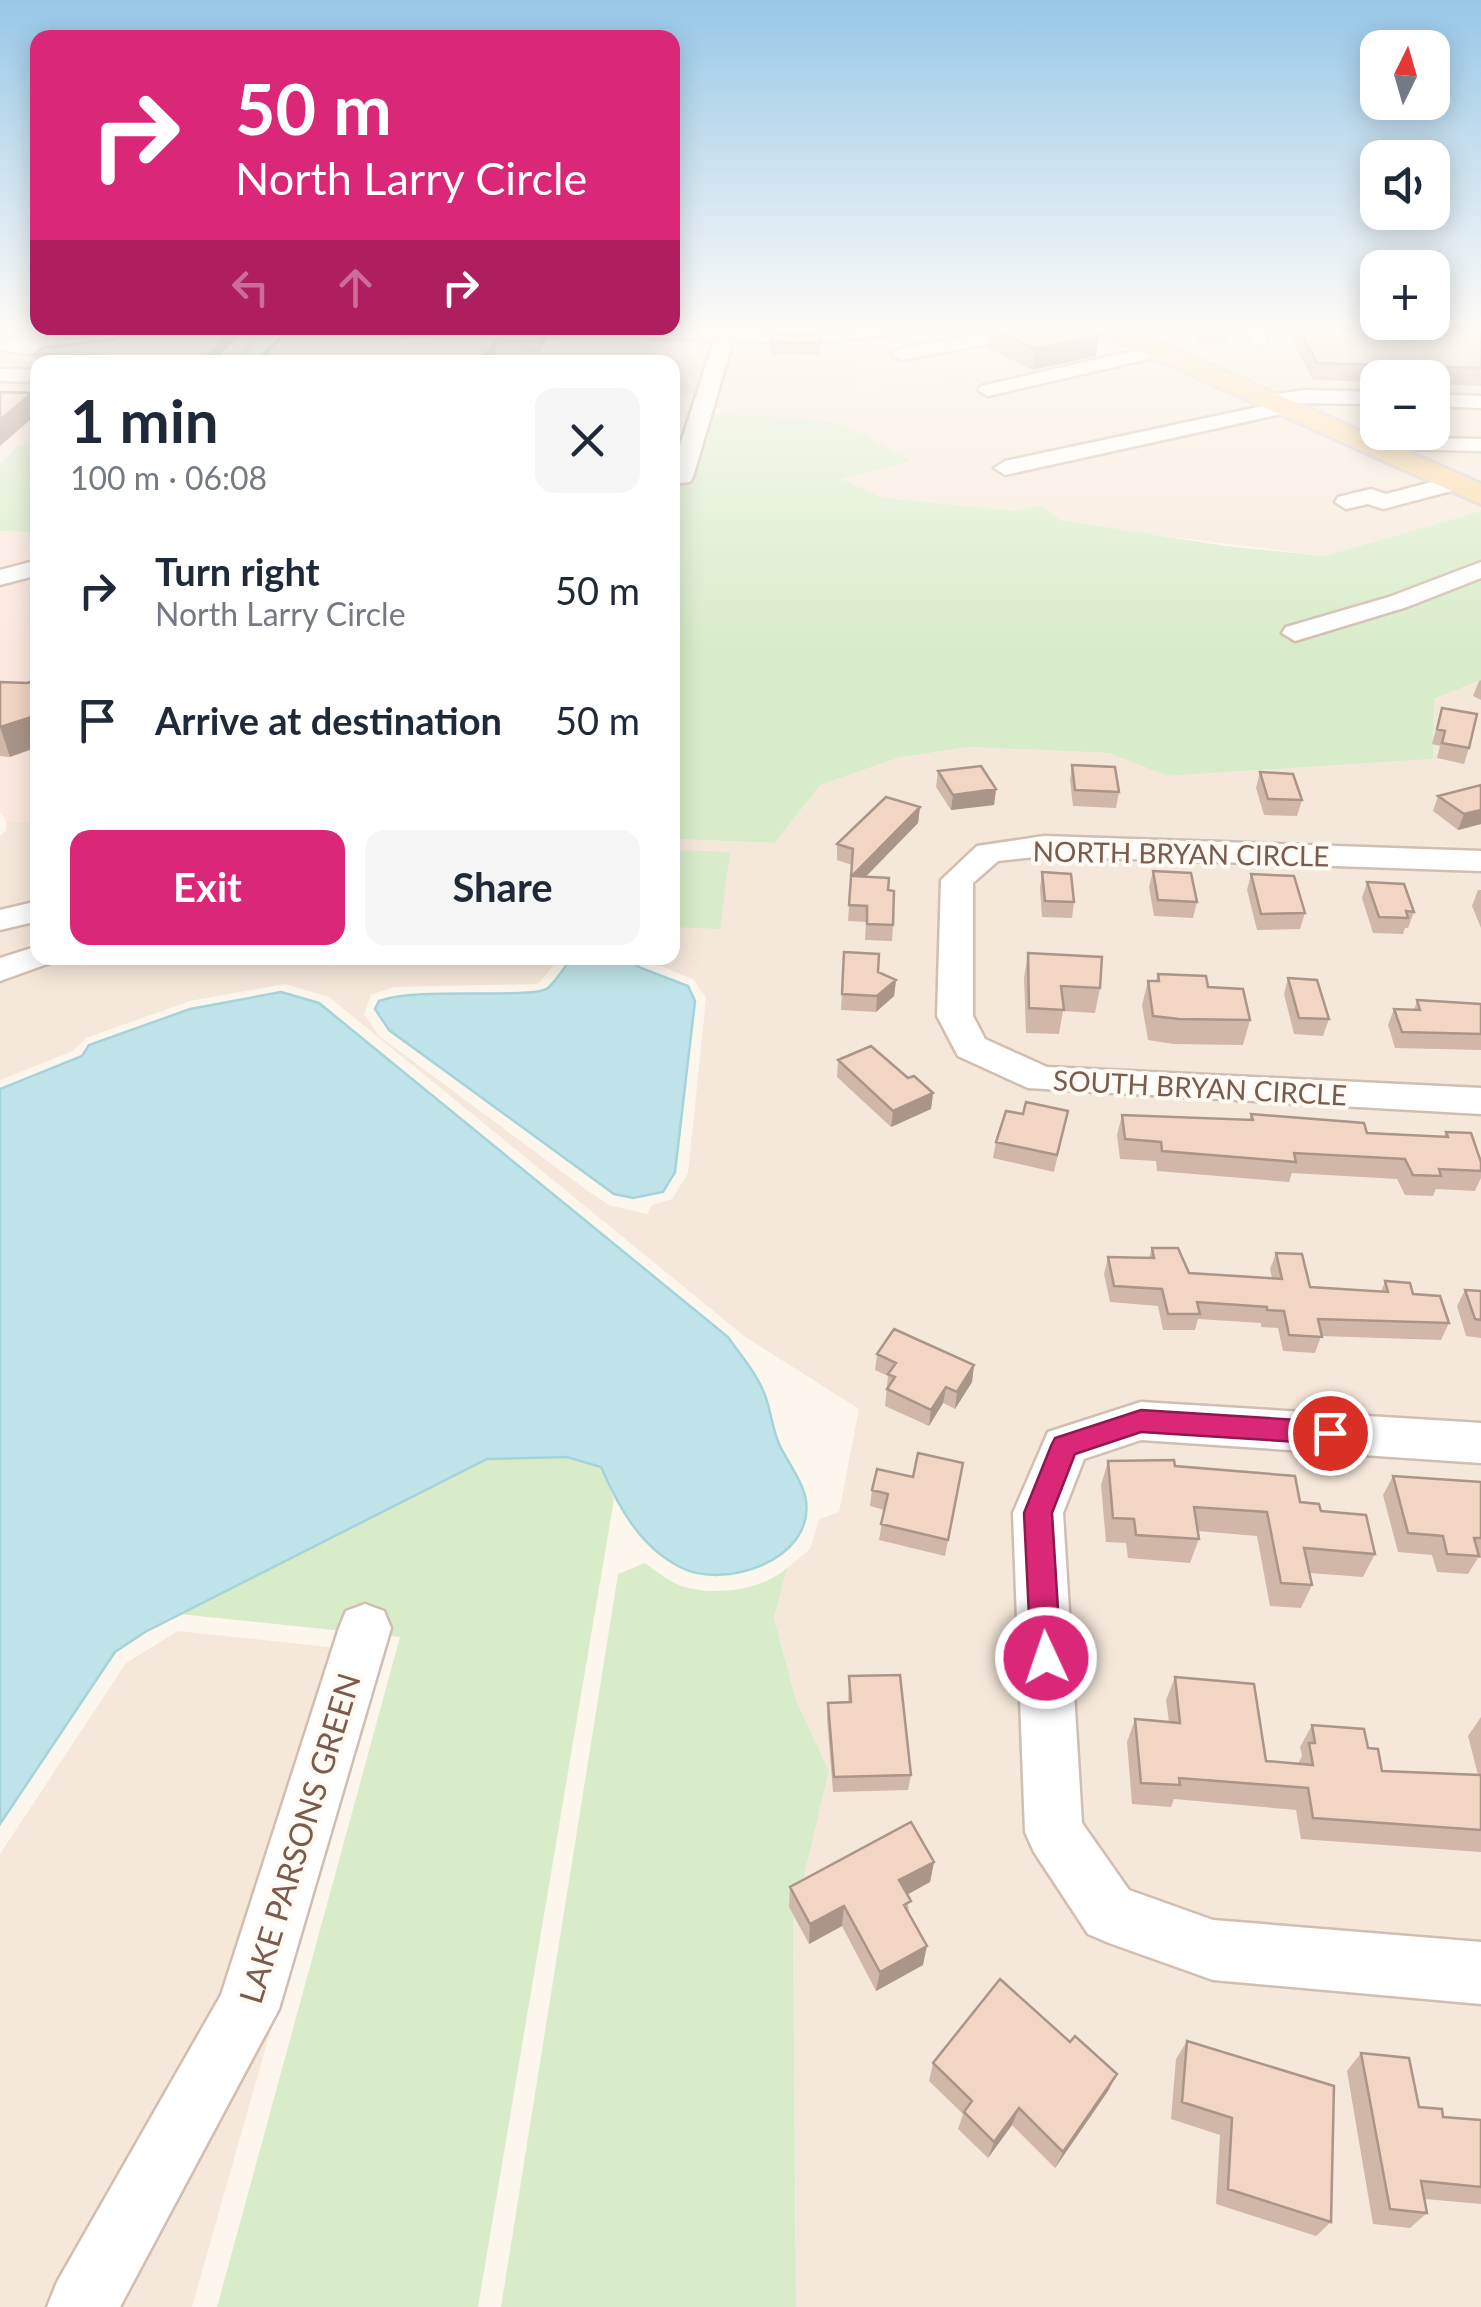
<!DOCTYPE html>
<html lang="en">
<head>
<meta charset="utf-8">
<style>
  body { margin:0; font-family:Lato,sans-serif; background:#f6f6f7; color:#1f2937; height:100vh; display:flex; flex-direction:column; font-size:38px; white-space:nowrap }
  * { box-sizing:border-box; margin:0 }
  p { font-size:32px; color:#747a83 }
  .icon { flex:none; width:55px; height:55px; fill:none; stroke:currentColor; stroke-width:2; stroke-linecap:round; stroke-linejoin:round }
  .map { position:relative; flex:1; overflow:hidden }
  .side { position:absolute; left:30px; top:355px; width:650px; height:610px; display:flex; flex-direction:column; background:#fff; border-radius:20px; box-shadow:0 5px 25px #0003 }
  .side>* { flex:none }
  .guide { position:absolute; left:30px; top:30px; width:650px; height:305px; border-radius:20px; box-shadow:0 5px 25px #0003; background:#db2777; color:#fff; overflow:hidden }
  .needle { width:65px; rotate:5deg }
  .tools { position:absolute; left:1360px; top:30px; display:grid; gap:20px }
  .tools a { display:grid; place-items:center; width:90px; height:90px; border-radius:20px; background:#fff; box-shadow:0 5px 25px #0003; font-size:50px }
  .pin { position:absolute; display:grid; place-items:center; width:85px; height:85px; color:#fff; margin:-42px; border:5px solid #fff; border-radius:50%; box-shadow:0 2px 10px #0007 }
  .me { position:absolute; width:110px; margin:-55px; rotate:357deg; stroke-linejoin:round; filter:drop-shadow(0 0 8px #0008) }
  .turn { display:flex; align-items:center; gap:35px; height:210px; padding:0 40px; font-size:45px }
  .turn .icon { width:130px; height:130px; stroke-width:2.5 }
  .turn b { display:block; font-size:70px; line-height:85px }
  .lanes { display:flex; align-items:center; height:95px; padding:0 40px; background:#0003; justify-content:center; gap:50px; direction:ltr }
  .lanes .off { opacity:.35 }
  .round { display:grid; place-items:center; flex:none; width:105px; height:105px; border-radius:20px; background:#f6f6f7 }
  .summary { display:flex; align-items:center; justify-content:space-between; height:170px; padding:0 40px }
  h1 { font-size:60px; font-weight:700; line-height:75px }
  .cta { display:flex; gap:20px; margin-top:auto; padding:20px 40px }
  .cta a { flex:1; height:115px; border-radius:20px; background:#db2777; color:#fff; font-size:40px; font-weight:700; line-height:115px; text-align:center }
  .cta a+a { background:#f6f6f7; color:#1f2937 }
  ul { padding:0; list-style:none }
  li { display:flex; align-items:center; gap:30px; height:130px; padding:0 40px }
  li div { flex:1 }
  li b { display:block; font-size:38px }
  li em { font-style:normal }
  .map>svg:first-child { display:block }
  .residential { fill:#f5e8da }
  .commercial { fill:#fde8e0 }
  .green { fill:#d8ecc9 }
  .water { fill:#bfe3e8; stroke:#a5d3da; stroke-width:2.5 }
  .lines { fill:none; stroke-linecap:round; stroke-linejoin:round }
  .minor-casing { stroke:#d1beb0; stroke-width:5 }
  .major-casing { stroke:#dad1cd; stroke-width:6 }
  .minor { fill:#fff; fill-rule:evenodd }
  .major { fill:#fbd9a5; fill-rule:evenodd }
  .wall { fill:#d1b7a8 }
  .shaded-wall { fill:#aa9588 }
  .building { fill:#f3d5c3; stroke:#aa9588; stroke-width:2.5 }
  .route { fill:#db2777; stroke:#8e194d; stroke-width:2.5 }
  .labels { text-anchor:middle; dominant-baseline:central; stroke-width:8; stroke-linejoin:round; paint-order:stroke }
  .street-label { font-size:28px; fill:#7a5c4d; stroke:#fffaf3 }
  .near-street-label { font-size:32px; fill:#7a5c4d; stroke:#fffaf3 }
</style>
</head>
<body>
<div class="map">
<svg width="1481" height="2307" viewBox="0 0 1481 2307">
  <rect width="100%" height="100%" fill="#fdf6ec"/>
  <path class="residential" d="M732 338H848L860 391 962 372 995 388 1164 357 1274 406 995 467 1003 473 1286 411 1481 500V511L1324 556 1108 529 1060 520 1041 505 1016 511 883 498 839 479 908 460 710 414Z
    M1148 342 1481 353V399L1433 397 1432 378H1378L1377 396H1271Z
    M1377 401 1378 432H1432L1433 403 1481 405V491L1287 403Z
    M1481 680V854L978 848 944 879 941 1015 1042 1090 1481 1112V1427L1139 1405 1021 1506 1092 1927 1481 2000V2307H796L793 1922 829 1771 796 1700 774 1618 787 1568 810 1549 819 1519 839 1512 859 1409 744 1336 329 997 285 984 190 1001 86 1038 73 1051 0 1080V836L6 830V821L37 822 38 958H560L538 984 394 987 371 995 364 1014 379 1036 588 1191 609 1205 647 1214 652 1205 672 1199 688 1173 706 998 694 980 642 958H672L673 839 775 843 820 785 898 758 968 747 1109 753 1167 776 1433 759 1434 699Z
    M1046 853 1481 869V1091L1044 1069 982 1041 968 1015 969 883 996 860Z
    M1147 1437 1481 1460V1946L1212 1923 1121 1891 1076 1826 1057 1518 1080 1460Z
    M178 1631 338 1648 226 2002 54 2307H0V1854L126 1663Z
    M378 1652 192 2307H110Z"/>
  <path class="commercial" d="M36 328H271L238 362H38L37 373 0 372V355Z
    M285 328H368L717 338 701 395 673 394 672 362H253Z
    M917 328H1098L1164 357 994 388 962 373 860 391 848 338Z
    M1115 328H1247L1253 342 1266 343 1260 328H1481V353L1148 342Z
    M0 378 37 379V444L19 445 0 463Z
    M0 531 37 532V822L6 821 0 812Z"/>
  <path class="green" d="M710 414 800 418 846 425 910 461 841 479 883 498 1016 511 1041 505 1060 520 1226 546 1324 556 1481 511V680L1434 699 1433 759 1167 776 1109 753 968 747 898 758 820 785 775 843 673 839V482L688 481Z
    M37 444V532L0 531V463L19 445Z
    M673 850 730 852 720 929 673 927Z
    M567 1457 601 1467 614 1499 478 2307H217L400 1637 179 1614 487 1459Z
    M645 1563C655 1570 667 1580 679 1585 711 1597 762 1591 787 1568L774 1618 796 1700 829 1771 793 1922 796 2307H501L618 1574Z"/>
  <path class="water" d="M572 958H625L641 968 688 986 695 1001 675 1172 663 1192 633 1198 614 1194 389 1030 375 1009 379 1001C417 986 533 1000 548 988 557 980 564 967 572 958Z
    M281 992 319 1003 728 1337C739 1353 754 1370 762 1388 771 1406 771 1427 780 1446 788 1462 804 1484 806 1501 814 1561 723 1590 680 1567 640 1547 618 1506 601 1467L567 1457 487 1459 145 1632 115 1652 0 1824V1089L82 1056 89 1045 190 1009Z"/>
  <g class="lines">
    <defs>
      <path id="minor" d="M124 328H146C118 357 37 359 0 349V341L7 339 91 340Z
        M268 328H287L256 362H237Z
        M378 328 444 332 446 328H736L808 331 909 328 900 334 808 343 733 341 693 477 690 482 672 484V470L714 340 464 334 460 340C438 345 391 349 374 336Z
        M1014 328H1051L1042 334 901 360 891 354 901 348Z
        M1244 328H1262L1268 340 1259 346 1252 344Z
        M1159 345 1169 351 1166 355 988 396 978 390 981 386Z
        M0 369 38 370V382L0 381Z
        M1305 390 1378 392V404L1294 403 1293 411 1286 413 1005 475 994 468 1005 461 1267 405 1261 400 1264 396Z
        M1432 394 1481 396V408L1432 406Z
        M1366 437 1481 439V451L1358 448 1355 443 1358 438Z
        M1455 476 1466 483 1463 488 1383 509 1368 504 1346 509 1335 502 1338 497 1371 489 1386 494Z
        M38 560V575L0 585V570Z
        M1481 562V578L1407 607 1295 641 1282 633 1286 627 1389 597Z
        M1044 836 1481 851V871L1044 856 998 861 973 883V1016L985 1039 1047 1067 1481 1088V1114L1028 1088 958 1056 937 1016 941 880 977 846Z
        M38 901V921L0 930V910Z
        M38 946V958H54L50 963 0 981V958Z
        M1141 1402 1481 1423V1463L1141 1440 1084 1459 1063 1513 1082 1823 1129 1890 1213 1920 1481 1942V2004L1213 1980 1109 1943 1088 1934 1034 1852 1025 1832 1013 1513 1048 1432Z
        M365 1604 384 1611 391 1628 279 2009 120 2307H47L57 2282 221 1995 339 1628 346 1611Z"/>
      <path id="major" d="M1095 328H1126L1481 484V504L1098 333Z"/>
    </defs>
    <use href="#minor" class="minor-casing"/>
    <use href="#major" class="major-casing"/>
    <use href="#minor" class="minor"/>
    <use href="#major" class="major"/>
  </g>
  <path class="wall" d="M70 328H115L90 336H72Z
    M135 328H239L240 334 213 362 38 363 35 354 115 339Z
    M989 328 1099 335 1096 356 1033 370 987 348Z
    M1185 328H1228L1230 332 1228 344 1197 343 1195 337H1189Z
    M1286 328H1481V386L1432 384V378H1378V382L1313 380Z
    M374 330 401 337 546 340 539 352 497 351 490 362H264L262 356Z
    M821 334 819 355 771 354V342Z
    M1481 680V700L1473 696 1479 681Z
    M0 682 10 757 0 756Z
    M1442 708 1469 748 1464 764 1437 758 1440 746 1432 744Z
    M1072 765 1119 792 1116 808 1073 806 1070 780Z
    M938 771 996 789 994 805 951 810 936 787Z
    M1260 772 1302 800 1297 816 1264 815 1256 788Z
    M1481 785V824L1458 830 1433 811 1438 796Z
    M920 807 918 823 866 876 888 890 893 925 892 941 865 940 866 922 848 921 852 865 837 860V844Z
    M1153 871 1197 902 1193 918 1154 916 1149 887Z
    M1042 872 1074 902 1072 918 1042 917 1040 888Z
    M1251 874 1305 913 1300 929 1257 930 1247 890Z
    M1367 882 1414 912 1408 928H1405L1403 934 1373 933 1362 898Z
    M1478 890H1481V928L1472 906Z
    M844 952 878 972 896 980 894 996 876 1012 841 1010Z
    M1028 953 1100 988 1095 1013 1063 1011 1059 1034 1026 1033 1024 978Z
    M1158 974 1208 987 1250 1020 1243 1045 1173 1044 1148 1040 1142 1005 1148 981H1156Z
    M1288 978 1329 1019 1323 1036 1294 1034 1284 994Z
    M1417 1000 1481 1004V1050L1395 1048 1388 1025 1394 1009 1414 1010Z
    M838 1060 908 1078 933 1093 931 1109 891 1127 837 1077Z
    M1068 1111 1054 1172 993 1158 996 1142 1023 1114Z
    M1251 1114 1367 1133 1443 1137 1446 1132 1481 1162V1178L1475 1191 1436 1189 1433 1196 1405 1195 1397 1179 1292 1173 1289 1182 1157 1171 1156 1161 1120 1159 1117 1135 1122 1115 1249 1120Z
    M1152 1248 1189 1273 1272 1278 1270 1269 1276 1253 1310 1287 1381 1292 1385 1281 1413 1294 1449 1323 1441 1340 1321 1336 1315 1353 1283 1351 1278 1328 1261 1327V1323L1198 1319 1195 1330H1163L1158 1306 1110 1302 1104 1274 1108 1257 1149 1258Z
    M1465 1290 1481 1291V1338L1466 1336 1457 1306Z
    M877 1354 974 1365 972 1382 955 1409 943 1403 929 1426 885 1406 888 1376 875 1370Z
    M1108 1461 1175 1466 1300 1502 1321 1511 1375 1554 1363 1577 1309 1573 1312 1585 1301 1608 1270 1606 1257 1536 1197 1531 1199 1539 1190 1563 1128 1558 1126 1543 1106 1542 1101 1485Z
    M963 1463 945 1556 879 1540 884 1510 870 1506 872 1490 913 1477Z
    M1393 1476 1481 1482V1558H1478L1468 1574 1437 1572 1432 1555 1398 1552 1383 1495Z
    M849 1676 911 1775 908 1790 833 1792 827 1718 828 1703 848 1702Z
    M1175 1677 1266 1761 1298 1764 1302 1756 1300 1747 1312 1725 1368 1748 1382 1771 1478 1775 1468 1736 1481 1717V1852L1301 1839 1296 1810 1174 1799 1171 1807 1132 1804 1127 1742 1135 1719 1169 1722 1166 1700Z
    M934 1862 930 1882 907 1894 909 1914 923 1965 876 1991 842 1926 809 1944 789 1907 790 1887Z
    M1187 2041 1331 2222 1316 2236 1216 2204 1220 2135 1171 2119 1176 2059Z
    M1070 2042 1117 2074 1108 2091 1055 2168 1012 2125 988 2158 958 2129 963 2114 929 2081 933 2063Z
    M1361 2053 1419 2107 1443 2117 1481 2120V2204L1425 2199 1427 2213 1410 2228 1373 2224 1347 2071Z"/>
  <path class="shaded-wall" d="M88 328H115L90 336Z
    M235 328H239L240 334 213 362H201Z
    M545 329 546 340 539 352 538 342Z
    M1099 335 1096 356 1033 370 1035 349Z
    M495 340 497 351 490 362H482Z
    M32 393 38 413 0 446V420Z
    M38 715V747L10 757 0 727Z
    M996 789 994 805 951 810 953 795Z
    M920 807 918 823 851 892 852 876Z
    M1481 810V824L1458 830 1464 814Z
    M896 980 894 996 876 1012 877 996Z
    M933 1093 931 1109 891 1127 893 1111Z
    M974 1365 972 1382 955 1409 957 1392Z
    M946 1387 943 1403 929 1426 931 1410Z
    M934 1862 930 1882 896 1901 899 1880Z
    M844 1906 842 1926 809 1944 810 1924Z
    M927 1946 923 1965 876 1991 880 1972Z
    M1117 2074 1108 2091 1055 2168 1063 2152Z
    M1019 2108 1012 2125 988 2158 994 2142Z"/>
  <path class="building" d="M135 328H235L201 362H103L110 356 35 354 42 348 115 339Z
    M290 328H370L401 337 450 335 464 328 545 329 538 342 495 340 482 362H268L274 357 262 356Z
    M989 328H1082L1099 335 1035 349Z
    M1198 328H1228L1230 332 1199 331Z
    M1298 328H1481V368L1317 363Z
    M773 334H821L820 343 771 342Z
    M0 392 32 393 0 420Z
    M38 680V715L0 727V682L27 683Z
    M1442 708 1477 714 1469 748 1442 743 1445 731 1437 729Z
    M1072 765 1115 767 1119 792 1075 790Z
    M981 766 996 789 953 795 938 771Z
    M1260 772 1293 774 1302 800 1268 799Z
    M1481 785V810L1464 814 1438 796Z
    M886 797 920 807 852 876 889 878 888 890 894 891 893 925 867 924V906L849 905 853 849 837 844Z
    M1153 871 1191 873 1197 902 1158 900Z
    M1042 872 1071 874 1074 902 1045 901Z
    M1251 874 1294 876 1305 913 1261 914Z
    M1367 882 1404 884 1414 912 1406 911 1408 918 1379 917Z
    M844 952 879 954 878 972 896 980 877 996 842 994Z
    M1028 953 1102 957 1100 988 1061 986 1064 1010 1029 1008Z
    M1158 974 1206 976 1208 987 1243 989 1250 1020 1179 1019 1153 1016 1148 981H1159Z
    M1288 978 1317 980 1329 1019 1299 1018Z
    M1417 1000 1481 1004V1034L1402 1032 1394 1009 1420 1010Z
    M871 1046 908 1078 914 1076 933 1093 893 1111 838 1060Z
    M1026 1102 1068 1111 1057 1155 996 1142 1006 1111 1023 1114Z
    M1251 1114 1364 1123 1367 1133 1448 1137 1446 1132 1471 1133 1481 1162V1171L1439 1169 1441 1176 1413 1175 1405 1159 1294 1153 1296 1162 1162 1151 1161 1142 1125 1139 1122 1115 1253 1120Z
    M1152 1248H1178L1189 1273 1282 1279 1276 1253 1302 1254 1310 1287 1388 1292 1385 1281 1410 1283 1413 1294 1440 1296 1449 1323 1318 1319 1322 1337 1289 1335 1284 1311 1267 1310V1307L1197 1302 1200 1314H1168L1162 1289 1114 1286 1108 1257 1154 1258Z
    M1465 1290 1481 1291V1320L1475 1319Z
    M894 1329 974 1365 957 1392 946 1387 931 1410 887 1389 895 1377 888 1374 896 1363 877 1354Z
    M918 1453 963 1463 948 1540 881 1524 888 1494 872 1490 877 1469 913 1477Z
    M1174 1460 1175 1466 1295 1476 1300 1502 1319 1504 1321 1511 1366 1515 1375 1554 1304 1548 1312 1585 1281 1583 1267 1512 1194 1507 1199 1539 1136 1535 1134 1519 1113 1518 1108 1461Z
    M1393 1476 1481 1482V1538H1474L1479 1556 1447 1554 1443 1536 1408 1533Z
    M900 1675 911 1775 834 1777 828 1703 851 1702 849 1676Z
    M1175 1677 1254 1684 1266 1761 1313 1765 1309 1743H1315L1312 1725 1364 1729 1368 1748 1378 1749 1382 1771 1481 1775V1830L1313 1818 1308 1788 1179 1778 1180 1785 1141 1783 1135 1719 1180 1723Z
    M911 1822 934 1862 899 1880 911 1901 904 1905 927 1946 880 1972 844 1906 810 1924 790 1887Z
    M1000 1979 1070 2042 1075 2036 1117 2074 1063 2152 1019 2108 994 2142 964 2112 972 2101 933 2063Z
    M1187 2041 1334 2086 1331 2222 1228 2189 1232 2118 1182 2102Z
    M1361 2053 1409 2058 1419 2107 1442 2109 1443 2117 1481 2120V2187L1421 2181 1427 2213 1390 2209Z"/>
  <linearGradient id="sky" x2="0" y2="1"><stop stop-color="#97c7e8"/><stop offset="0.5" stop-color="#fefbf6"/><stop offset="1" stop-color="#fefbf6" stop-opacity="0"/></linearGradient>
  <rect width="1481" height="651" fill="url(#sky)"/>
  <path class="route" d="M1141 1410 1330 1422 1340 1425 1343 1433 1340 1441 1330 1444 1141 1432 1075 1454 1052 1513 1061 1658 1057 1668 1046 1672 1036 1668 1031 1658 1024 1513 1051 1446 1055 1438Z"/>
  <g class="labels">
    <g class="street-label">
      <text transform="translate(1181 853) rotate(1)">NORTH BRYAN CIRCLE</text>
      <text transform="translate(1200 1087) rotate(3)">SOUTH BRYAN CIRCLE</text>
    </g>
    <g class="near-street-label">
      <text transform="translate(299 1838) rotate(-73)">LAKE PARSONS GREEN</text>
    </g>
  </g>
</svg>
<div class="tools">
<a><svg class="needle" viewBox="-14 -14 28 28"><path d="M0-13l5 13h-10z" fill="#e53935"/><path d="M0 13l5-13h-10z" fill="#747a83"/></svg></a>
<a><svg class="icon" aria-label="sound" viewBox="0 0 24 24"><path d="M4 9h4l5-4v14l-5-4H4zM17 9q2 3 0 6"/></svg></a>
<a>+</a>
<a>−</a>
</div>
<div class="pin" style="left:1330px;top:1433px;background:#d93025"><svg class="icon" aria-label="arrive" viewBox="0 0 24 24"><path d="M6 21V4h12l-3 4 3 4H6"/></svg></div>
<svg class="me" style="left:1046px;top:1658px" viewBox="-20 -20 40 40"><circle r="17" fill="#db2777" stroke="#fff" stroke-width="3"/><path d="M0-11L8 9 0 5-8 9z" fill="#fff"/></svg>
<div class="guide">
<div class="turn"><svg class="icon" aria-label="right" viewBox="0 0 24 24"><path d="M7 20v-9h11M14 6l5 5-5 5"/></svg><div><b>50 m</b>North Larry Circle</div></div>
<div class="lanes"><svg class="icon off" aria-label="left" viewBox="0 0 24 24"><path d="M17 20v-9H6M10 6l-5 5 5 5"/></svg><svg class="icon off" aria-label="ahead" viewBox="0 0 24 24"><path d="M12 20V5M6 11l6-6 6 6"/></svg><svg class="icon" aria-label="right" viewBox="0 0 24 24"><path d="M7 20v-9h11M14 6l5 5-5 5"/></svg></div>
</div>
<section class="side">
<div class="summary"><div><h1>1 min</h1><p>100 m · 06:08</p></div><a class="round"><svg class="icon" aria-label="close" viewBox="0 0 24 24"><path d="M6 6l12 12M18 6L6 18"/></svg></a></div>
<ul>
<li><svg class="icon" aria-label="right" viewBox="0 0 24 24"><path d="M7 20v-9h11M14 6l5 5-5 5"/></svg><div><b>Turn right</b><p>North Larry Circle</p></div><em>50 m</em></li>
<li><svg class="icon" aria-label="arrive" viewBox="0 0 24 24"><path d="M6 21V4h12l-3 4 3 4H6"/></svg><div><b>Arrive at destination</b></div><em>50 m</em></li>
</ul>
<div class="cta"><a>Exit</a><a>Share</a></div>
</section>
</div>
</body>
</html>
